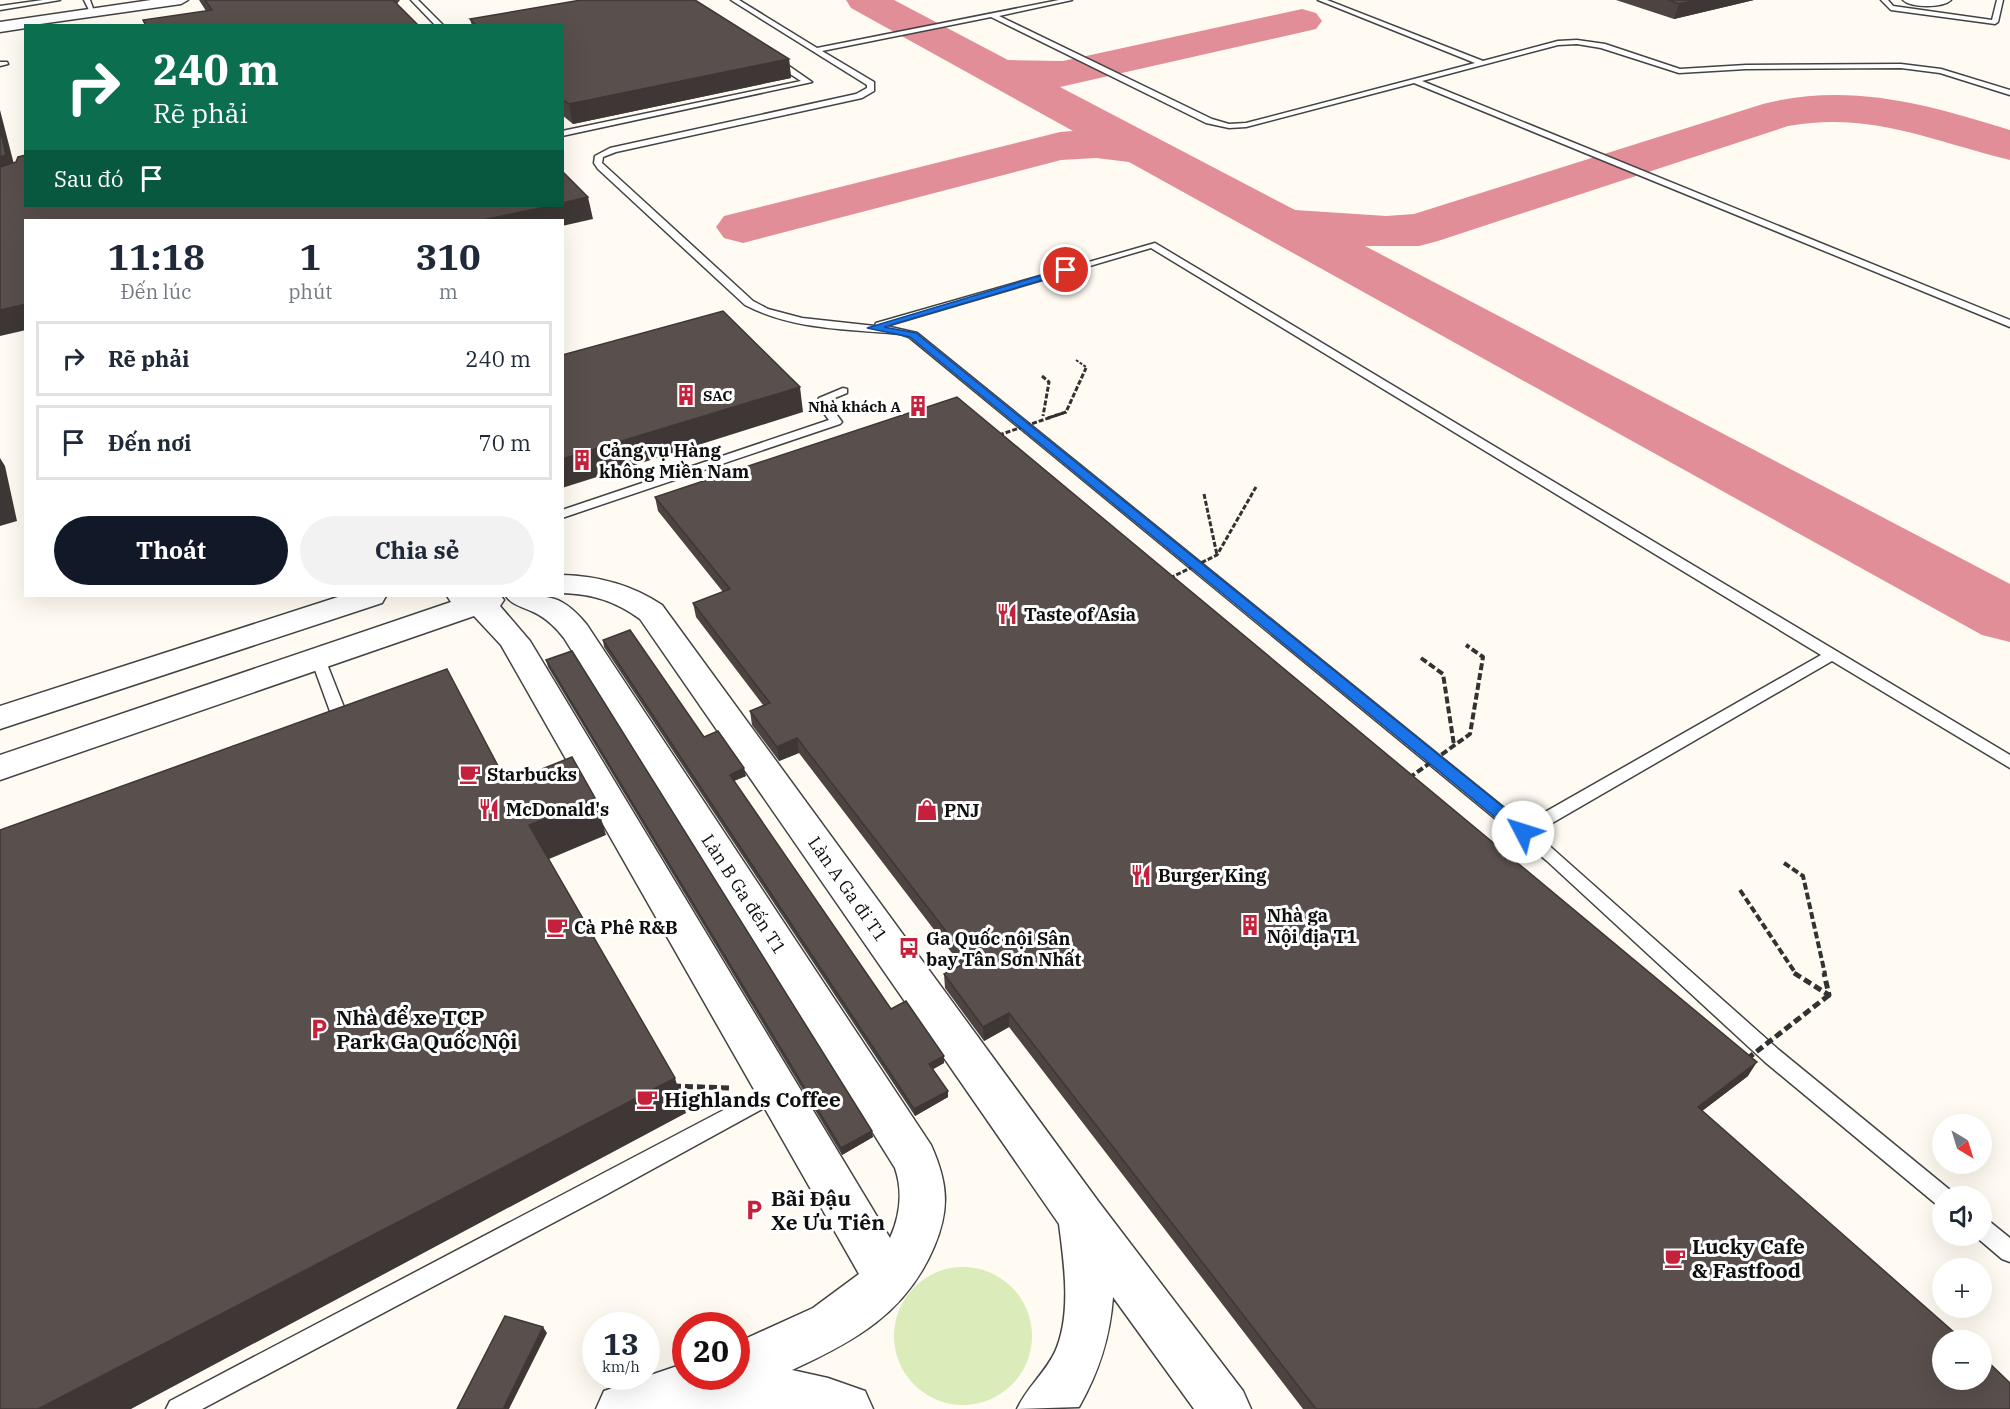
<!DOCTYPE html>
<html lang="vi">
<head>
<meta charset="utf-8">
<style>
  body { margin:0; font-family:"IBM Plex Serif",serif; background:#f2f2f3; color:#1f2937; height:100vh; display:flex; flex-direction:column; font-size:22px; white-space:nowrap }
  * { box-sizing:border-box; margin:0 }
  p { font-size:20px; color:#747a83 }
  .icon { flex:none; width:33px; height:33px; fill:none; stroke:currentColor; stroke-width:2; stroke-linecap:round; stroke-linejoin:round }
  .map { position:relative; flex:1; overflow:hidden }
  .drawer { position:absolute; left:24px; top:219px; width:540px; height:378px; display:flex; flex-direction:column; background:#fff; border-radius:0px; box-shadow:0 6px 24px #0002 }
  .drawer>* { flex:none }
  .banner { position:absolute; left:24px; top:24px; width:540px; height:183px; border-radius:0px; box-shadow:0 6px 24px #0002; background:#0b6e4f; color:#fff; overflow:hidden }
  .needle { width:39px; rotate:142deg }
  .fabs { position:absolute; left:1932px; top:1114px; display:grid; gap:12px }
  .fabs a { display:grid; place-items:center; width:60px; height:60px; border-radius:50%; background:#fff; box-shadow:0 6px 24px #0002; font-size:30px }
  .speed { position:absolute; left:582px; top:1312px; display:flex; gap:12px; font-size:30px; font-weight:700; text-align:center }
  .speed>* { display:grid; place-content:center; width:78px; height:78px; border-radius:50%; background:#fff; box-shadow:0 6px 24px #0002; line-height:1 }
  .speed small { font-size:15px; font-weight:400 }
  .speed .limit { border:9px solid #d22; background:#fff; color:#111 }
  .pin { position:absolute; display:grid; place-items:center; width:51px; height:51px; color:#fff; margin:-26px; border:3px solid #fff; border-radius:50%; box-shadow:0 2px 6px #0007 }
  .me { position:absolute; width:66px; margin:-33px; rotate:310deg; stroke-linejoin:round; filter:drop-shadow(0 0 4px #0008) }
  .turn { display:flex; align-items:center; gap:21px; height:126px; padding:0 30px; font-size:27px }
  .turn .icon { width:78px; height:78px; stroke-width:2.5 }
  .turn b { display:block; font-size:42px; line-height:51px }
  .then { display:flex; align-items:center; height:57px; padding:0 30px; background:#0003; gap:12px; font-size:22px }
  .eta { display:flex; justify-content:space-evenly; align-items:center; height:102px; text-align:center }
  .eta b { font-size:36px; font-weight:800; line-height:42px }
  .primary-button { display:flex; gap:12px; margin-top:auto; padding:12px 30px }
  .primary-button a { flex:1; height:69px; border-radius:36px; background:#111827; color:#fff; font-size:24px; font-weight:800; line-height:69px; text-align:center }
  .primary-button a+a { background:#f2f2f3; color:#1f2937 }
  ul { padding:0; list-style:none }
  li { display:flex; align-items:center; gap:18px; height:75px; margin:0 12px 9px; padding:0 18px; border:3px solid #e0e1e3; border-radius:0px }
  li div { flex:1 }
  li b { display:block; font-size:22px }
  li em { font-style:normal }
  .map>svg:first-child { display:block }
  .green { fill:#daecba }
  .lines { fill:none; stroke-linecap:round; stroke-linejoin:round }
  .taxiway { fill:#e28e98; fill-rule:evenodd }
  .service-casing { stroke:#434343; stroke-width:3 }
  .tertiary-casing { stroke:#434343; stroke-width:3 }
  .path-far3 { stroke:#323232; stroke-width:2; stroke-dasharray:3 1.5; stroke-linecap:butt }
  .path-far2 { stroke:#323232; stroke-width:3; stroke-dasharray:5 2; stroke-linecap:butt }
  .path-far1 { stroke:#323232; stroke-width:4; stroke-dasharray:7 3; stroke-linecap:butt }
  .path { stroke:#323232; stroke-width:5; stroke-dasharray:8 4; stroke-linecap:butt }
  .service { fill:#fff; fill-rule:evenodd }
  .tertiary { fill:#fff; fill-rule:evenodd }
  .path-bridge-far2 { stroke:#323232; stroke-width:3; stroke-dasharray:5 2; stroke-linecap:butt }
  .path-bridge-far1 { stroke:#323232; stroke-width:4; stroke-dasharray:7 3; stroke-linecap:butt }
  .path-bridge { stroke:#323232; stroke-width:5; stroke-dasharray:8 4; stroke-linecap:butt }
  .wall { fill:#4d4441 }
  .shaded-wall { fill:#3e3735 }
  .building { fill:#594f4c; stroke:#3e3735; stroke-width:1.5 }
  .route { fill:#1a73e8; stroke:#114b97; stroke-width:1.5 }
  .labels { text-anchor:middle; dominant-baseline:central; stroke-width:6; stroke-linejoin:round; paint-order:stroke }
  .far-poi-label { font-size:15px; font-weight:bold; fill:#101010; stroke:#fff; text-anchor:start }
  .poi-label { font-size:18px; font-weight:bold; fill:#101010; stroke:#fff; text-anchor:start }
  .street-label { font-size:18px; fill:#101010; stroke:#fff }
  .near-poi-label { font-size:21px; font-weight:bold; fill:#101010; stroke:#fff; text-anchor:start }
</style>
</head>
<body>
<div class="map">
<svg width="2010" height="1409" viewBox="0 0 2010 1409">
  <rect width="100%" height="100%" fill="#fffbf3"/>
  <path class="green" d="M894 1336a69 69 0 1 1 138 0a69 69 0 1 1-138 0Z"/>
  <g class="lines">
    <path class="taxiway" d="M846 0H894L1008 60 1063 61 1302 9 1316 13 1322 21 1316 29 1060 87 1295 210 1386 216 1414 214 1763 104C1850 82 1926 104 2010 130V160C1932 141 1871 111 1788 126L1438 241 1419 246H1365L2010 584V642L1982 635 1129 162 1096 158 1061 160 743 243 724 238 716 227 724 216 1060 132 1073 131 851 8Z"/>
    <defs>
      <path id="service" d="M43 0H60L0 10V6Z
        M84 0H90L95 14H91Z
        M411 0H418L444 26H436Z
        M731 0H739L817 48 1059 0H1072L999 16 1212 119 1229 124 1246 123 1475 63 1318 0H1327L1483 61 1558 41 1577 40 1605 44 1680 69 1746 65 1901 64 1941 69 2010 90V95L1940 73 1901 68 1746 69 1679 73 1601 48 1577 44 1558 45 1422 81 2010 320V327L1414 83 1246 127 1229 128 1206 123 991 17 822 51 874 82V91L862 98 616 152 603 157 602 163 753 301 768 309 802 318 875 326 876 323 1155 243 2010 755V768L1832 661 1535 833 1779 1050 1950 1190 1953 1197H1942V1207L1936 1204 1765 1062 1547 861 909 337 900 334C847 329 793 330 745 305L598 169 594 163 595 156 610 148 856 94 867 88V85ZM1151 248 1821 655 1524 824 917 333 886 326Z
        M1881 0H1888L1893 6 1992 20 1997 0H2003L1998 22 1995 24 1891 10Z
        M770 57H776L812 82 562 136V131L801 81 770 61Z
        M0 62H7L8 64 0 66Z
        M843 388 847 389V393L830 400 829 404 842 422 840 424 562 518V510L829 420 817 404 819 398Z
        M318 654 325 659 351 725 348 729 343 730 335 725 311 659Z
        M777 1082 784 1085 787 1091 784 1097 600 1198 202 1409H166L170 1401Z
        M1982 1218 1989 1221 2010 1238V1262L2002 1259 1975 1236H1982Z"/>
      <path id="tertiary" d="M151 0H188L181 4 26 26V28L0 32V22Z
        M1903 0H1951C1943 8 1911 8 1903 0Z
        M562 575C599 576 632 585 662 605L1098 1201 1243 1391 1251 1409H1194L1113 1297C1110 1338 1099 1372 1079 1407L1017 1409C1027 1387 1045 1373 1055 1352 1072 1314 1064 1263 1059 1224L640 619C615 601 593 594 562 593Z
        M341 596H386L382 603 0 729V706Z
        M447 596H501L504 600 500 606 530 641 890 1238C900 1216 903 1191 895 1168L564 638C557 629 549 621 539 615 528 608 512 606 506 596 546 596 560 592 587 625L931 1145C948 1183 950 1209 934 1247 906 1313 855 1341 792 1370L828 1378 865 1391 873 1409H596L604 1391 686 1363V1377H736V1343L813 1308 859 1274 501 645 474 616 0 780V755L451 602Z"/>
    </defs>
    <use href="#service" class="service-casing"/>
    <use href="#tertiary" class="tertiary-casing"/>
    <path class="path-far3" d="M1076 360 1086 367 1085 369"/>
    <path class="path-far2" d="M1042 376 1049 382 1043 416
      M1048 418 1066 412 1086 368
      M1204 494 1217 555"/>
    <path class="path-far1" d="M1421 658 1443 674 1454 745
      M1784 863 1803 876 1825 974
      M1740 890 1796 974"/>
    <path class="path" d="M1794 973 1829 995 1824 973
      M673 1086 729 1088"/>
    <use href="#service" class="service"/>
    <use href="#tertiary" class="tertiary"/>
    <path class="path-bridge-far2" d="M999 435 1066 412
      M1170 578 1217 555 1256 487"/>
    <path class="path-bridge-far1" d="M1409 778 1470 734 1483 657 1466 645"/>
    <path class="path-bridge" d="M1747 1059 1829 995"/>
  </g>
  <path class="wall" d="M199 0H400L397 4 419 26H145L143 20 206 11Z
    M581 0H695L789 59 791 78 573 124 562 115V26H472L470 19Z
    M1616 0H1754L1674 19Z
    M655 497 1748 1076 1702 1111 2010 1409H1303L1009 1027 984 1041 945 988 944 974 961 965 799 753 779 761 752 725 750 711 763 705 696 617 693 603 723 592 658 511Z
    M603 640 746 776 734 781 891 1009 944 1056V1063L933 1069 948 1097 915 1116 604 647Z
    M546 660 873 1137 842 1155 548 667Z"/>
  <path class="shaded-wall" d="M1695 0H1754L1674 19 1679 4Z
    M789 59 791 78 573 124 569 104Z
    M0 110 17 176 0 182Z
    M588 197 593 219 562 226V220H483L550 206H562V203Z
    M26 304V330L0 336V310Z
    M800 387 803 412 562 488V459Z
    M0 458 5 466 17 521 0 526Z
    M797 738 799 753 779 761 777 747Z
    M744 768 746 776 731 782 730 775Z
    M595 798 606 835 542 862 529 825Z
    M1009 1013V1027L984 1041 983 1027Z
    M944 1056V1063L930 1071 929 1064Z
    M1757 1062 1748 1076 1689 1121 1698 1107Z
    M675 1078 686 1113 131 1409H38Z
    M948 1091V1097L915 1116 914 1109Z
    M872 1131 873 1137 842 1155 841 1148Z
    M543 1327 547 1333 509 1409H503Z"/>
  <path class="building" d="M205 0H393L419 26H146L143 20 212 10Z
    M581 0H695L789 59 569 104 562 99V26H477L470 19Z
    M1668 0H1695L1679 4Z
    M0 129 6 155 0 157Z
    M26 155V206H550L483 220H26V304L0 310V167L16 162 18 157Z
    M562 171 588 197 562 203Z
    M723 311 800 387 562 459V355Z
    M957 397 1757 1062 1698 1107 1964 1341H1942V1380H1982V1356L2010 1383V1409H1316L1009 1013 983 1027 944 974 969 961 797 738 777 747 750 711 770 703 693 603 730 589 655 497Z
    M630 630 704 737 718 731 744 768 730 775 891 1009 906 1001 944 1056 929 1064 948 1091 914 1109 603 640Z
    M572 651 872 1131 841 1148 546 660Z
    M447 669 507 783 572 757 595 798 529 825 675 1078 38 1409H0V830Z
    M505 1316 543 1327 503 1409H457Z"/>
  <path class="route" d="M1066 268 1069 269V272L884 327 916 333 1529 828 1531 832 1529 836H1518L910 337 867 328Z"/>
  <defs>
    <symbol id="building-bare" viewBox="-9 -9 18 18"><path d="M-4-6H4V6H1V3H-1V6H-4ZM-2.5-4.3h1.7v1.8h-1.7ZM.8-4.3h1.7v1.8H.8ZM-2.5-1h1.7V.8h-1.7ZM.8-1h1.7V.8H.8Z" fill="#c6213c" stroke="#fff" stroke-width="2.5" paint-order="stroke"/></symbol>
    <symbol id="restaurant-bare" viewBox="-9 -9 18 18"><path d="M-5-6h1v4h1v-4h1v4h1v-4h1v5L-1.5 .5V6h-2V.5L-5-1ZM5-6V6H3V1.5H1.5Q1.5-4 5-6Z" fill="#c6213c" stroke="#fff" stroke-width="2.5" paint-order="stroke"/></symbol>
    <symbol id="cafe-bare" viewBox="-9 -9 18 18"><path d="M-5.5-4.5H6V0H3Q3 3.5 0 3.5H-2.5Q-5.5 3.5-5.5 0ZM3-3.2v2h1.7v-2ZM-6 4.5H4V6H-6Z" fill="#c6213c" stroke="#fff" stroke-width="2.5" paint-order="stroke"/></symbol>
    <symbol id="shop-bare" viewBox="-9 -9 18 18"><path d="M-5-2.5h2.3a2.7 3.5 0 0 1 5.4 0H5L5.5 6h-11ZM-1.5-2.5h3a1.5 2.3 0 0 0-3 0Z" fill="#c6213c" stroke="#fff" stroke-width="2.5" paint-order="stroke"/></symbol>
    <symbol id="bus-bare" viewBox="-9 -9 18 18"><path d="M-5-6H5V4H4V6H2V4H-2V6H-4V4H-5ZM-3.5-4V0h7V-4ZM-3.5 1.2v1.5H-2V1.2ZM2 1.2v1.5H3.5V1.2Z" fill="#c6213c" stroke="#fff" stroke-width="2.5" paint-order="stroke"/></symbol>
    <symbol id="parking-bare" viewBox="-9 -9 18 18"><path d="M-3.5-5.5H1a3.5 3.5 0 0 1 0 7H-1V5.5H-3.5ZM-1-3.4V-.6H.8a1.4 1.4 0 0 0 0-2.8Z" fill="#c6213c" stroke="#fff" stroke-width="2.5" paint-order="stroke"/></symbol>
  </defs>
  <g fill-rule="evenodd">
    <use href="#building-bare" x="671" y="380" width="30" height="30"/>
    <use href="#building-bare" x="903" y="391" width="30" height="30"/>
    <use href="#building-bare" x="567" y="445" width="30" height="30"/>
    <use href="#restaurant-bare" x="992" y="599" width="30" height="30"/>
    <use href="#cafe-bare" x="455" y="759" width="30" height="30"/>
    <use href="#restaurant-bare" x="474" y="794" width="30" height="30"/>
    <use href="#shop-bare" x="912" y="795" width="30" height="30"/>
    <use href="#restaurant-bare" x="1126" y="860" width="30" height="30"/>
    <use href="#building-bare" x="1235" y="910" width="30" height="30"/>
    <use href="#cafe-bare" x="542" y="912" width="30" height="30"/>
    <use href="#bus-bare" x="894" y="933" width="30" height="30"/>
    <use href="#parking-bare" x="304" y="1014" width="30" height="30"/>
    <use href="#cafe-bare" x="632" y="1084" width="30" height="30"/>
    <use href="#parking-bare" x="739" y="1195" width="30" height="30"/>
    <use href="#cafe-bare" x="1660" y="1243" width="30" height="30"/>
  </g>
  <g class="labels">
    <g class="far-poi-label">
      <text x="703" y="395">SAC</text>
      <text x="901" y="406" text-anchor="end">Nhà khách A</text>
    </g>
    <g class="poi-label">
      <text x="599" y="450">Cảng vụ Hàng<tspan x="599" dy="21">không Miền Nam</tspan></text>
      <text x="1024" y="614">Taste of Asia</text>
      <text x="487" y="774">Starbucks</text>
      <text x="506" y="809">McDonald's</text>
      <text x="944" y="810">PNJ</text>
      <text x="1158" y="875">Burger King</text>
      <text x="1267" y="915">Nhà ga<tspan x="1267" dy="21">Nội địa T1</tspan></text>
      <text x="574" y="927">Cà Phê R&amp;B</text>
      <text x="926" y="938">Ga Quốc nội Sân<tspan x="926" dy="21">bay Tân Sơn Nhất</tspan></text>
    </g>
    <g class="street-label">
      <text transform="translate(848 889) rotate(55)">Làn A Ga đi T1</text>
      <text transform="translate(744 894) rotate(57)">Làn B Ga đến T1</text>
    </g>
    <g class="near-poi-label">
      <text x="336" y="1017">Nhà để xe TCP<tspan x="336" dy="24">Park Ga Quốc Nội</tspan></text>
      <text x="664" y="1099">Highlands Coffee</text>
      <text x="771" y="1198">Bãi Đậu<tspan x="771" dy="24">Xe Ưu Tiên</tspan></text>
      <text x="1692" y="1246">Lucky Cafe<tspan x="1692" dy="24">&amp; Fastfood</tspan></text>
    </g>
  </g>
</svg>
<div class="fabs">
<a><svg class="needle" viewBox="-14 -14 28 28"><path d="M0-13l5 13h-10z" fill="#e53935"/><path d="M0 13l5-13h-10z" fill="#747a83"/></svg></a>
<a><svg class="icon" aria-label="sound" viewBox="0 0 24 24"><path d="M4 9h4l5-4v14l-5-4H4zM17 9q2 3 0 6"/></svg></a>
<a>+</a>
<a>−</a>
</div>
<div class="speed"><div>13<small>km/h</small></div><div class="limit">20</div></div>
<div class="pin" style="left:1066px;top:270px;background:#d93025"><svg class="icon" aria-label="arrive" viewBox="0 0 24 24"><path d="M6 21V4h12l-3 4 3 4H6"/></svg></div>
<svg class="me" style="left:1523px;top:832px" viewBox="-20 -20 40 40"><circle r="19" fill="#fff"/><path d="M0-13L10 11 0 6-10 11z" fill="#1a73e8"/></svg>
<div class="banner">
<div class="turn"><svg class="icon" aria-label="right" viewBox="0 0 24 24"><path d="M7 20v-9h11M14 6l5 5-5 5"/></svg><div><b>240 m</b>Rẽ phải</div></div>
<div class="then">Sau đó<svg class="icon" aria-label="arrive" viewBox="0 0 24 24"><path d="M6 21V4h12l-3 4 3 4H6"/></svg></div>
</div>
<section class="drawer">
<div class="eta">
<div><b>11:18</b><p>Đến lúc</p></div>
<div><b>1</b><p>phút</p></div>
<div><b>310</b><p>m</p></div>
</div>
<ul>
<li><svg class="icon" aria-label="right" viewBox="0 0 24 24"><path d="M7 20v-9h11M14 6l5 5-5 5"/></svg><div><b>Rẽ phải</b></div><em>240 m</em></li>
<li><svg class="icon" aria-label="arrive" viewBox="0 0 24 24"><path d="M6 21V4h12l-3 4 3 4H6"/></svg><div><b>Đến nơi</b></div><em>70 m</em></li>
</ul>
<div class="primary-button"><a>Thoát</a><a>Chia sẻ</a></div>
</section>
</div>
</body>
</html>
